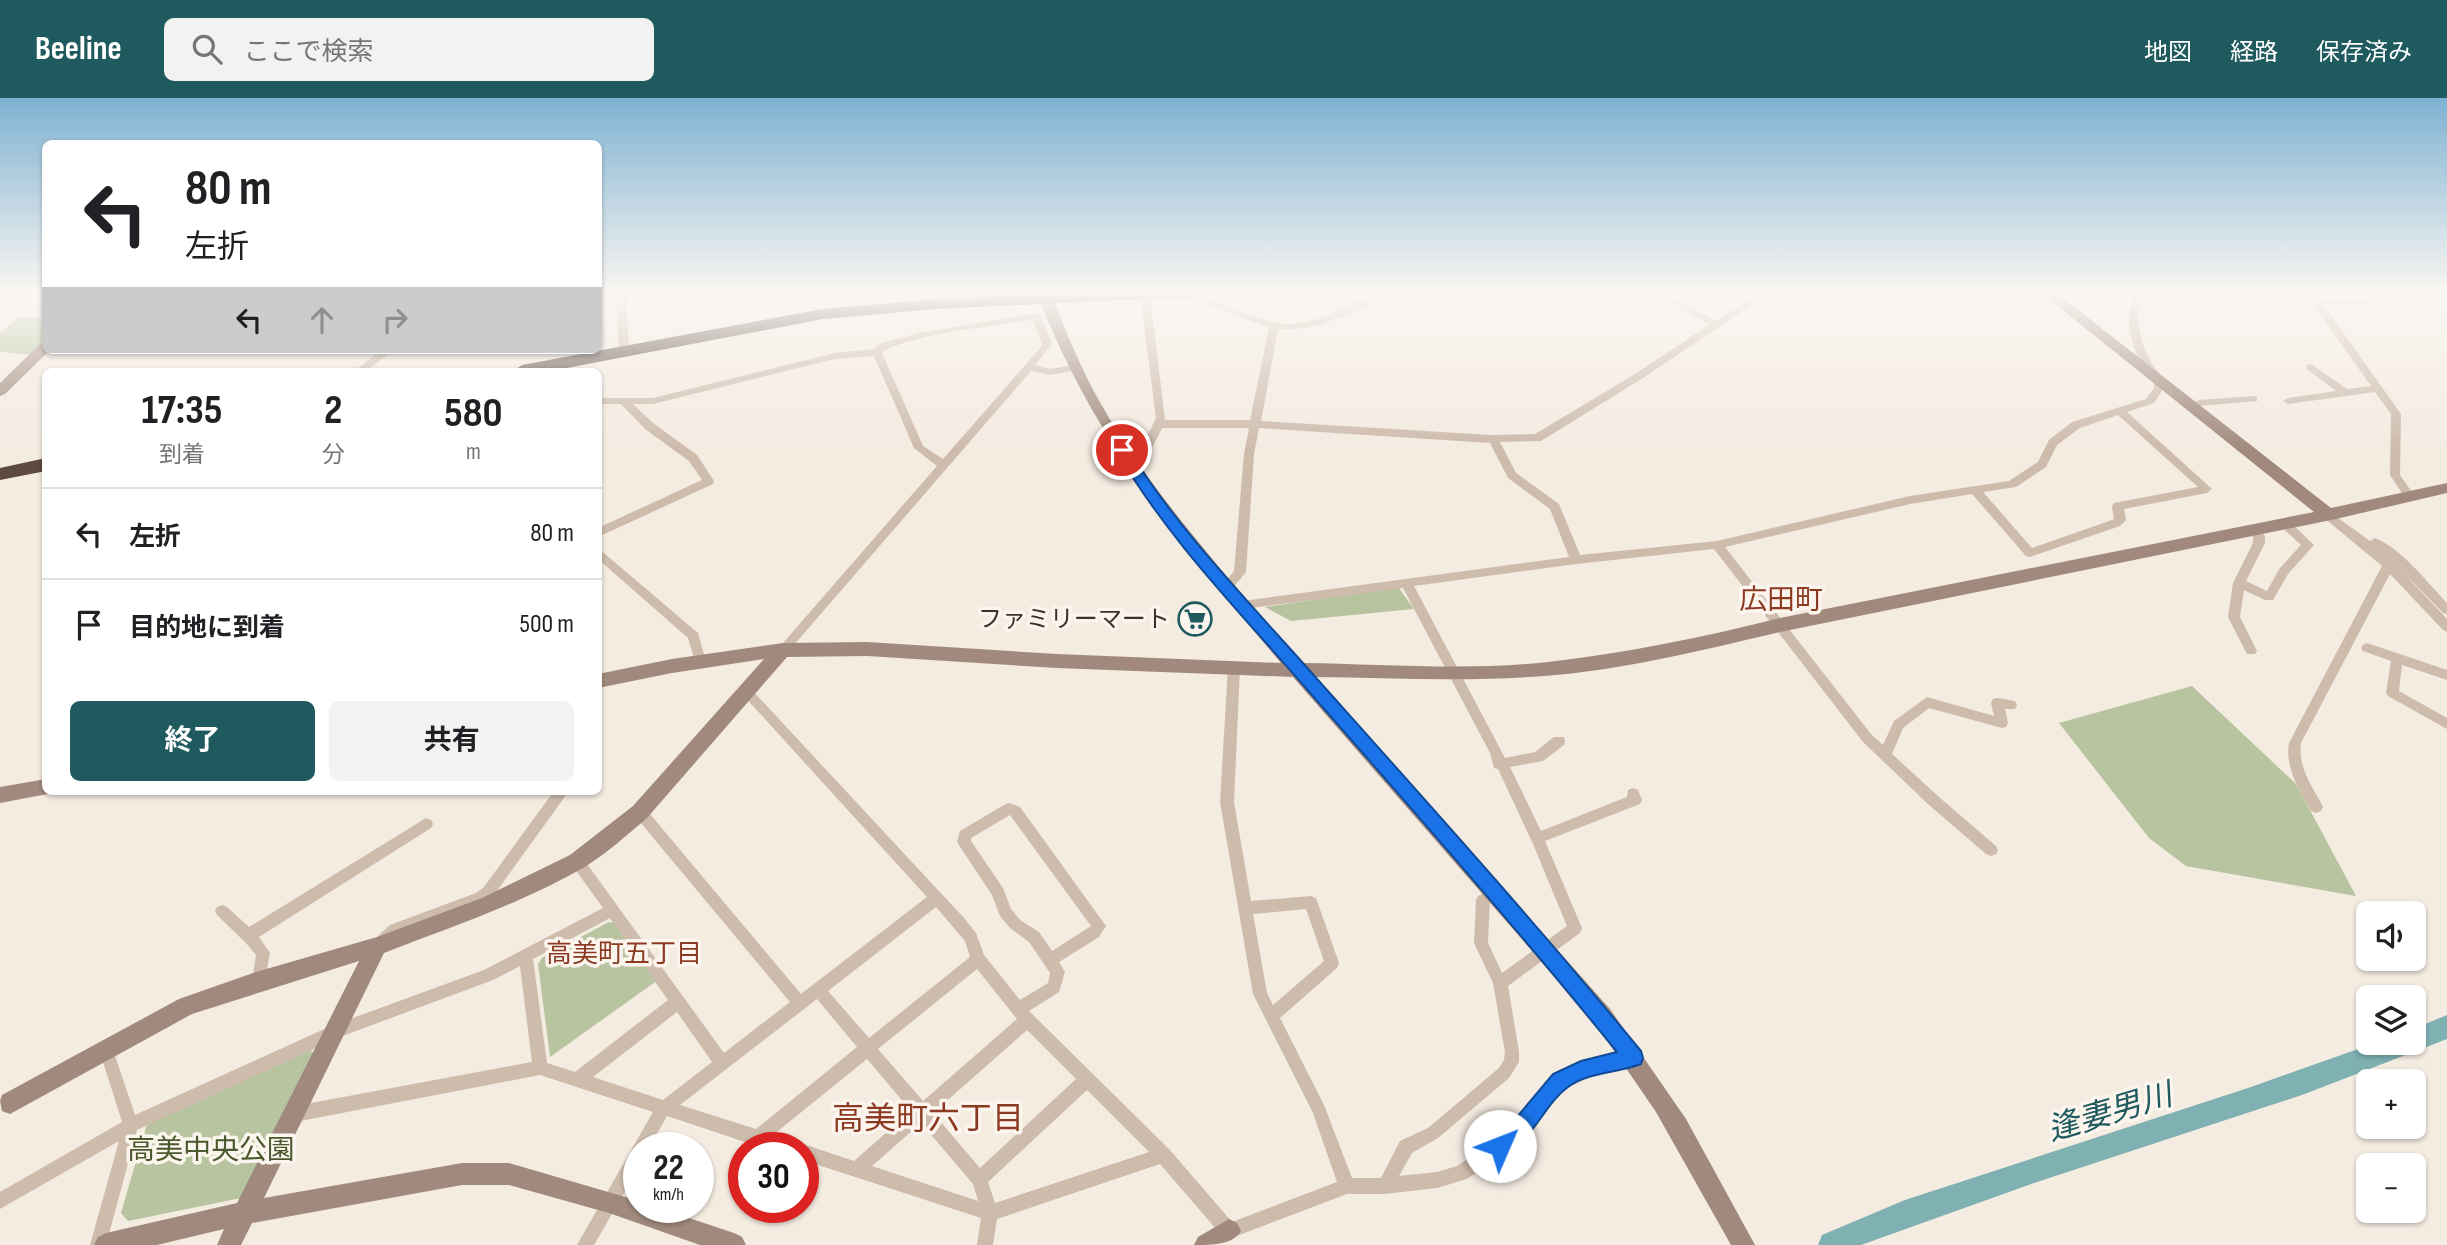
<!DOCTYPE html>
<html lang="ja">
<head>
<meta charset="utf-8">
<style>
  body { margin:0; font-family:"Sofia Sans Condensed","Noto Sans JP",sans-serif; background:#f2f2f2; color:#202124; height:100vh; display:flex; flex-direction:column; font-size:26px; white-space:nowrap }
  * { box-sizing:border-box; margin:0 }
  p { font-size:23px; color:#757577 }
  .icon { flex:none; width:38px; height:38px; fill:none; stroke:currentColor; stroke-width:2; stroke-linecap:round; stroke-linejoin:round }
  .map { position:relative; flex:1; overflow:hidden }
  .details { position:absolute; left:42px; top:270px; width:560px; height:427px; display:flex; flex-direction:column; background:#fff; border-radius:10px; box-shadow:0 2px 5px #0004 }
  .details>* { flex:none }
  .guide { position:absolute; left:42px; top:42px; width:560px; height:214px; border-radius:10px; box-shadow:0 2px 5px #0004; background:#fff; color:#202124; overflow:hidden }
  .controls { position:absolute; left:2356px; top:803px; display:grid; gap:14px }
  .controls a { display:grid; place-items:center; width:70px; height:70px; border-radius:10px; background:#fff; box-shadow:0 2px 5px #0004; font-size:35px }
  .speed { position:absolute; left:623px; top:1034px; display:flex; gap:14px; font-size:35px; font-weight:700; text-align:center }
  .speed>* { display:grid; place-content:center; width:91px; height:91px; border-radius:50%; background:#fff; box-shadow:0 2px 5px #0004; line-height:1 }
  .speed small { font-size:18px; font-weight:400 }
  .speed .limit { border:10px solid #d22; background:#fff; color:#111 }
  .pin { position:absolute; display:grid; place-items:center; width:60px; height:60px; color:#fff; margin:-30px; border:4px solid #fff; border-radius:50%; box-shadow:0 2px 7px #0007 }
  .me { position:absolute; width:77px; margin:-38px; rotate:46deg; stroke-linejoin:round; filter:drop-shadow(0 0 5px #0008) }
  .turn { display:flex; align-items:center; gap:24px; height:147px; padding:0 28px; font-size:32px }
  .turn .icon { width:91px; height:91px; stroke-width:2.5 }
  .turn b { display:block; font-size:49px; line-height:60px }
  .lanes { display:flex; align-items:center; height:66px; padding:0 28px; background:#0003; justify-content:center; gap:35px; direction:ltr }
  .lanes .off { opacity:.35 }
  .eta { display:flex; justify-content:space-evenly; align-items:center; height:119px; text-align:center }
  .eta b { font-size:42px; font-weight:700; line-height:49px }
  .button { display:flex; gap:14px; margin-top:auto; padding:14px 28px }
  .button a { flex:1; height:80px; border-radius:10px; background:#1f5a5e; color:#fff; font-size:28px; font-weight:700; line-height:80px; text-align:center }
  .button a+a { background:#f2f2f2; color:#202124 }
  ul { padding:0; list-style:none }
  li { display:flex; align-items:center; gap:21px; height:91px; padding:0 28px; border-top:2px solid #e0e0e0 }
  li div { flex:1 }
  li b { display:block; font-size:26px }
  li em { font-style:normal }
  header { display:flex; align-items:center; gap:42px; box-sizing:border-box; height:98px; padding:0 35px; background:#1f5a5e; color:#fff }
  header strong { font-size:33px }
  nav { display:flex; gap:38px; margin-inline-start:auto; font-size:24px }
  .search { width:490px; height:63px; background:#f2f2f2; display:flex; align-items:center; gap:18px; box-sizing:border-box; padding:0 24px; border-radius:10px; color:#757577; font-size:26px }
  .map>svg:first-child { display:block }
  .green { fill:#b8c4a0 }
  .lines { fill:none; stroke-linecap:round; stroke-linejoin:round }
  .river { fill:#7fb0b2; fill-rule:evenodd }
  .street { fill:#cdbbac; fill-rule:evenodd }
  .secondary { fill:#a18a7d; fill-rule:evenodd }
  .highway { fill:#5c4a42; fill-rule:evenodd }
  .route { fill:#1a73e8; stroke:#114b97; stroke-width:2 }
  .labels { text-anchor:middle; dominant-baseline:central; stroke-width:7; stroke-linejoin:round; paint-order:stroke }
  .poi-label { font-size:24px; fill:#3b302b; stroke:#fbf5ee; text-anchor:end }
  .neighbourhood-label { font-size:26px; fill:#8c3b22; stroke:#fbf5ee }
  .quarter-label { font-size:28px; fill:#8c3b22; stroke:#fbf5ee }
  .near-park-label { font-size:28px; fill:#4a5a2e; stroke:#fbf5ee }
  .near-water-label { font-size:32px; font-style:italic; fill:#1f5a5e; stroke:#fbf5ee }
  .near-neighbourhood-label { font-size:32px; fill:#8c3b22; stroke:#fbf5ee }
</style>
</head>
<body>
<header>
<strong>Beeline</strong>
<div class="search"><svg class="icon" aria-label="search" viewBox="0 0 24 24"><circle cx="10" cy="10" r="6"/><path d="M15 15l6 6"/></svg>ここで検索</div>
<nav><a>地図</a><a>経路</a><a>保存済み</a></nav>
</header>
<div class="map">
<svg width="2447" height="1147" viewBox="0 0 2447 1147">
  <rect width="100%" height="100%" fill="#f4ebe1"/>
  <path class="green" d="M19 219 45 220V245L35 257 0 254V235Z
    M1398 489 1414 511 1291 523 1265 509Z
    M2192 588 2296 686 2356 798 2186 768 2149 740 2059 625Z
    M609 824 617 825 658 882 550 959 538 866 543 859Z
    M305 950 315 955 241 1100 128 1123 121 1115 146 1029 154 1020Z"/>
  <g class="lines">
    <path class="river" d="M2447 917V941L2302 997 2034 1085 1861 1147H1818L1822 1137 1905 1102 2248 990 2375 945H2413V931Z"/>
    <path class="street" d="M616 193H626L629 253 624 256 619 253Z
      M1145 193 1150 196 1165 322H1250L1269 230 1203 205 1164 198V194C1208 189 1247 225 1289 226 1328 226 1361 193 1398 193L1396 195C1359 211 1320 234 1278 231L1261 323 1491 337 1535 336 1635 276 1709 227 1653 193H1664L1716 223 1762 193H1773L1643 280 1541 343 1500 344 1516 375 1559 406 1580 457 1717 443 1910 398 2009 383 2038 364 2049 342 2072 324 2146 301 2154 290V282C2150 275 2144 270 2140 263 2130 243 2116 193 2152 193 2148 197 2143 200 2141 205 2134 222 2142 249 2151 264 2156 273 2163 277 2165 288L2154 305 2127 314 2212 391 2207 395 2124 411 2126 422 2120 428 2030 459 2026 458 1972 396 1910 406 1725 449 1871 636 1883 647 1894 623 1927 599 1994 618 1991 605 1993 601 1997 600 2015 603 2017 607 2015 611H2005L2008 625 2006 629 2002 630 1929 610 1903 630 1892 656 1939 699 1996 748 1998 752 1996 756 1991 758 1986 756 1929 707 1863 644 1714 451 1576 466 1414 488 1505 660 1535 654 1554 639H1564L1565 643 1564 647 1543 663 1510 669 1541 733 1627 699 1628 692 1633 690 1638 692 1642 702 1640 706 1545 743 1582 830 1580 835 1508 888 1519 954V964L1509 980 1438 1040 1412 1055 1399 1078 1437 1074 1457 1068 1508 1033 1555 977 1581 966 1634 953 1639 955 1642 960 1639 965 1582 980 1565 987 1520 1045 1467 1081 1437 1090 1385 1096H1347L1229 1141 1223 1139 1160 1066 997 1121 993 1147H977L981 1120 803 1062V1050H767L757 1048 667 1018 649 1050H639V1069L594 1147H577L653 1014 540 977 295 1024 290 1021 287 1016 290 1011 295 1008 532 964 520 868 493 882 340 939 137 1032 106 1147H90L119 1043 0 1111V1094L122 1024 99 951 101 946 106 944 111 946 135 1017 331 928 484 872 603 810 572 767 570 763 572 759 577 757 582 759 724 955 790 904 635 718 633 714 635 710 640 708 645 710 801 896 927 799 743 597 741 594 743 591H751L964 820 976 835 984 857 1020 902 1048 885 1050 875 1029 844 1010 830 1000 818 992 797 957 744 960 733 1004 707 1009 705 1020 709 1106 828 1099 839 1059 864 1065 874 1059 894 1029 913 1169 1051 1232 1124 1337 1084 1313 1015 1253 896 1220 704 1228 569 1230 566H1238L1240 569 1234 704 1251 803 1311 798 1316 800 1339 865 1337 870 1280 920 1324 1007 1352 1080H1381L1400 1043 1428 1030 1499 970 1504 962 1505 954 1493 885 1474 845 1476 802 1478 798 1483 796 1488 798 1490 802 1488 845 1502 875 1567 828 1533 746 1498 671 1494 670 1490 655 1403 490 1243 511 1237 507 1243 503 1569 459 1550 411 1508 380 1490 345 1259 330 1254 356 1246 474 1232 491H1224L1222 488 1234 473 1244 356 1249 330H1162L1139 376H1131L1130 373 1156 320 1140 196ZM2118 317 2198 389 2114 405 2112 408 2114 421 2112 422 2032 450 1983 394 2016 389 2046 369 2057 347 2080 330ZM1010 717 1091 828 1052 853 1039 834 1020 822 1011 811 1003 790 971 743V740ZM936 809 965 843 970 859 869 940 828 893ZM1306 811 1324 863 1273 907 1267 895 1253 816ZM610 820 668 902 575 974 547 965 533 861ZM977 871 1017 921 923 1003 878 951ZM817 901 857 949 756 1031 680 1007ZM677 914 712 964 663 1002 593 979ZM1027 932 1076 981 980 1070 933 1015ZM867 961 911 1013 854 1063 803 1046 798 1048 797 1044 773 1037ZM1087 992 1149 1054 995 1105 988 1084ZM921 1025 973 1086 978 1103 872 1068Z
      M2304 193H2314L2319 200 2428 199 2424 193H2434L2440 202 2435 205 2323 206 2401 316 2400 377 2414 397 2413 400H2405L2390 377 2391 316 2375 294 2288 306 2283 303 2288 300 2336 293 2307 271V267L2311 266 2347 291 2371 288Z
      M1036 215 1041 218 1052 246 1035 267 1050 271 1074 267 1078 268V272L1050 277 1031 273 787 555H779L777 552 937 368 914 350 874 258 835 261 653 306H633L653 325 697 357 714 383 713 386 598 439V430L702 382 689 363 645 331 621 306H598V300H653L835 255 874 251 882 245 924 234ZM1033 222 1042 246 1041 249 943 361 923 348 882 255C905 237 1000 227 1033 222Z
      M382 252H394L366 273H354Z
      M2253 298 2257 299V303L2199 308 2194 305 2199 302Z
      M2327 412 2370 443 2375 440C2401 450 2427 484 2447 505V516L2443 515 2395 466 2447 521V534L2443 532 2390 476 2301 645C2298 671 2312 687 2323 709L2321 713 2316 715 2311 713C2299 691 2285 671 2289 645L2382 468 2323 419 2321 416 2323 413Z
      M2283 420 2287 421 2314 447 2288 476 2273 502H2265L2244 492 2240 519 2257 553 2255 556H2247L2228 519 2233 485 2253 445V439L2245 431 2247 428H2255L2265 438V445L2246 483 2267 493 2280 470 2301 447 2279 427 2277 424Z
      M598 450 698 535 706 564 704 567H696L688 540 598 461Z
      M2367 545 2447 572V582L2402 567 2399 593 2447 620V631L2388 598 2386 595 2391 563 2363 553 2361 550 2363 547Z
      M554 693H569L494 797 486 803 400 837 388 848 383 849 378 848 376 843 378 838 390 827 476 795 484 789Z
      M426 720 431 722 433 726 431 730 259 839 270 855 264 888 259 890 254 888 252 883 256 857 246 845 217 817 215 813 217 809 222 807 227 809 249 829Z"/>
    <path class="secondary" d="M1036 193H1050C1062 225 1075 256 1090 286 1144 389 1227 478 1302 565 1383 566 1468 573 1548 564 1626 555 1704 539 1780 520L2314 414 2039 193H2054L2331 410 2447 385V395L2336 421 1780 534C1703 552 1623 572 1544 578 1468 584 1391 580 1314 579L1610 911 1686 1021 1755 1147H1731L1656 1014 1595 925 1293 579 1057 570 867 558 787 559 647 720C627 737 606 756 583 770 520 806 451 829 384 855L264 1100 462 1065H509L639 1103V1110H659L734 1135 742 1139 746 1147H700L609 1115 509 1087H462L252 1125 241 1147H217L224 1131 157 1147H94L98 1139 106 1135 237 1105 359 863 192 916 10 1016 2 1013 0 1003 2 997 179 901 256 874 377 839 482 800 570 757 633 708 764 561 672 575 598 590V576L672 561 783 545 867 544 1057 556 1281 565C1181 446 1092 341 1036 193Z
      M46 244V252H50L5 296 0 298V285L41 245Z
      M46 681V693L53 695 0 705V689Z
      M1229 1121 1237 1125 1241 1133C1233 1147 1212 1147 1194 1147L1198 1139Z"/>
    <path class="highway" d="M1108 193H1214L1206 198 936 211 823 221 551 273H513L522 267 823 211 936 201Z
      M46 360V373L0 382V370Z"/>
  </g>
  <linearGradient id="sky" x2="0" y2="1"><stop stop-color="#7eb2d2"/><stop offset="0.55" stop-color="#faf6f2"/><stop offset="1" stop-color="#faf6f2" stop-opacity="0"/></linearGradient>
  <rect width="2447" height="353" fill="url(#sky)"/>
  <path class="route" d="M1122 348 1127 349C1177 432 1254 509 1318 582 1427 704 1537 826 1641 953L1643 960 1641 966C1618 975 1588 974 1568 989 1542 1008 1534 1044 1500 1058L1493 1055 1490 1048 1493 1041 1507 1031 1553 976 1581 963 1617 954C1516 829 1410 709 1304 588 1239 513 1166 439 1116 352Z"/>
  <defs>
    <symbol id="supermarket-ring" viewBox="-11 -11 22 22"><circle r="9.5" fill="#fbf5ee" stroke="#1f5a5e" stroke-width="1.5"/><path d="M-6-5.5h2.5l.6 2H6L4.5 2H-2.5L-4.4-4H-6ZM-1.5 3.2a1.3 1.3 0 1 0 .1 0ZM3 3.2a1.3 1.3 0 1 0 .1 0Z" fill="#1f5a5e"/></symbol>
  </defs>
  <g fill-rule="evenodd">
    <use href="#supermarket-ring" x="1176" y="502" width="38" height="38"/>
  </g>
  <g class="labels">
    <g class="poi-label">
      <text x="1170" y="521">ファミリーマート</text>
    </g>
    <g class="neighbourhood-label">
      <text x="624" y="856">高美町五丁目</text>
    </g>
    <g class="quarter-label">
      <text x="1781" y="502">広田町</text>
    </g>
    <g class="near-park-label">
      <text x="211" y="1052">高美中央公園</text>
    </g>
    <g class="near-water-label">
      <text transform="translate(2110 1015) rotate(-17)">逢妻男川</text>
    </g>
    <g class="near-neighbourhood-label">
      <text x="928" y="1021">高美町六丁目</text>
    </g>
  </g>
</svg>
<div class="controls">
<a><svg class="icon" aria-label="sound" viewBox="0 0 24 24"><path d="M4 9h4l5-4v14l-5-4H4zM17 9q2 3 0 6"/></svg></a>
<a><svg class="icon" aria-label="layers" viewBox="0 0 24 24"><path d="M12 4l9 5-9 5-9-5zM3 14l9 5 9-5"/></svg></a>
<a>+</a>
<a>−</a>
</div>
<div class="speed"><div>22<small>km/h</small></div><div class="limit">30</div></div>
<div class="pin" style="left:1122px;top:352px;background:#d93025"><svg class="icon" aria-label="arrive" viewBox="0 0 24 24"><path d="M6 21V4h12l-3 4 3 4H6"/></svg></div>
<svg class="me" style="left:1500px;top:1048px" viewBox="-20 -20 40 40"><circle r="19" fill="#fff"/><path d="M0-13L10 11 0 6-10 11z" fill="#1a73e8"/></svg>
<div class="guide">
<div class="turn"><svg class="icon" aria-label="left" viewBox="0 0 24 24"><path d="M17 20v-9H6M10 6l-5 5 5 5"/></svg><div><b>80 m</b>左折</div></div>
<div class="lanes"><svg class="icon" aria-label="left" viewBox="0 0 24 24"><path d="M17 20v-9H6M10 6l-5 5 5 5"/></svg><svg class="icon off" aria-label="ahead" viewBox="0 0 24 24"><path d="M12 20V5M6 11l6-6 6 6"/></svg><svg class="icon off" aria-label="right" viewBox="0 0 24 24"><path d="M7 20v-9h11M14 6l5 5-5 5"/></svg></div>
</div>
<section class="details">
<div class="eta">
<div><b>17:35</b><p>到着</p></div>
<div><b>2</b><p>分</p></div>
<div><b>580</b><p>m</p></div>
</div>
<ul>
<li><svg class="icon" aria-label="left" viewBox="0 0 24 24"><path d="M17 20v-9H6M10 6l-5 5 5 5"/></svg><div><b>左折</b></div><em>80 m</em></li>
<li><svg class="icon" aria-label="arrive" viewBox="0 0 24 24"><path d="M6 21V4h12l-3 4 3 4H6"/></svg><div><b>目的地に到着</b></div><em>500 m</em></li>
</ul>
<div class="button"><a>終了</a><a>共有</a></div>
</section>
</div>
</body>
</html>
